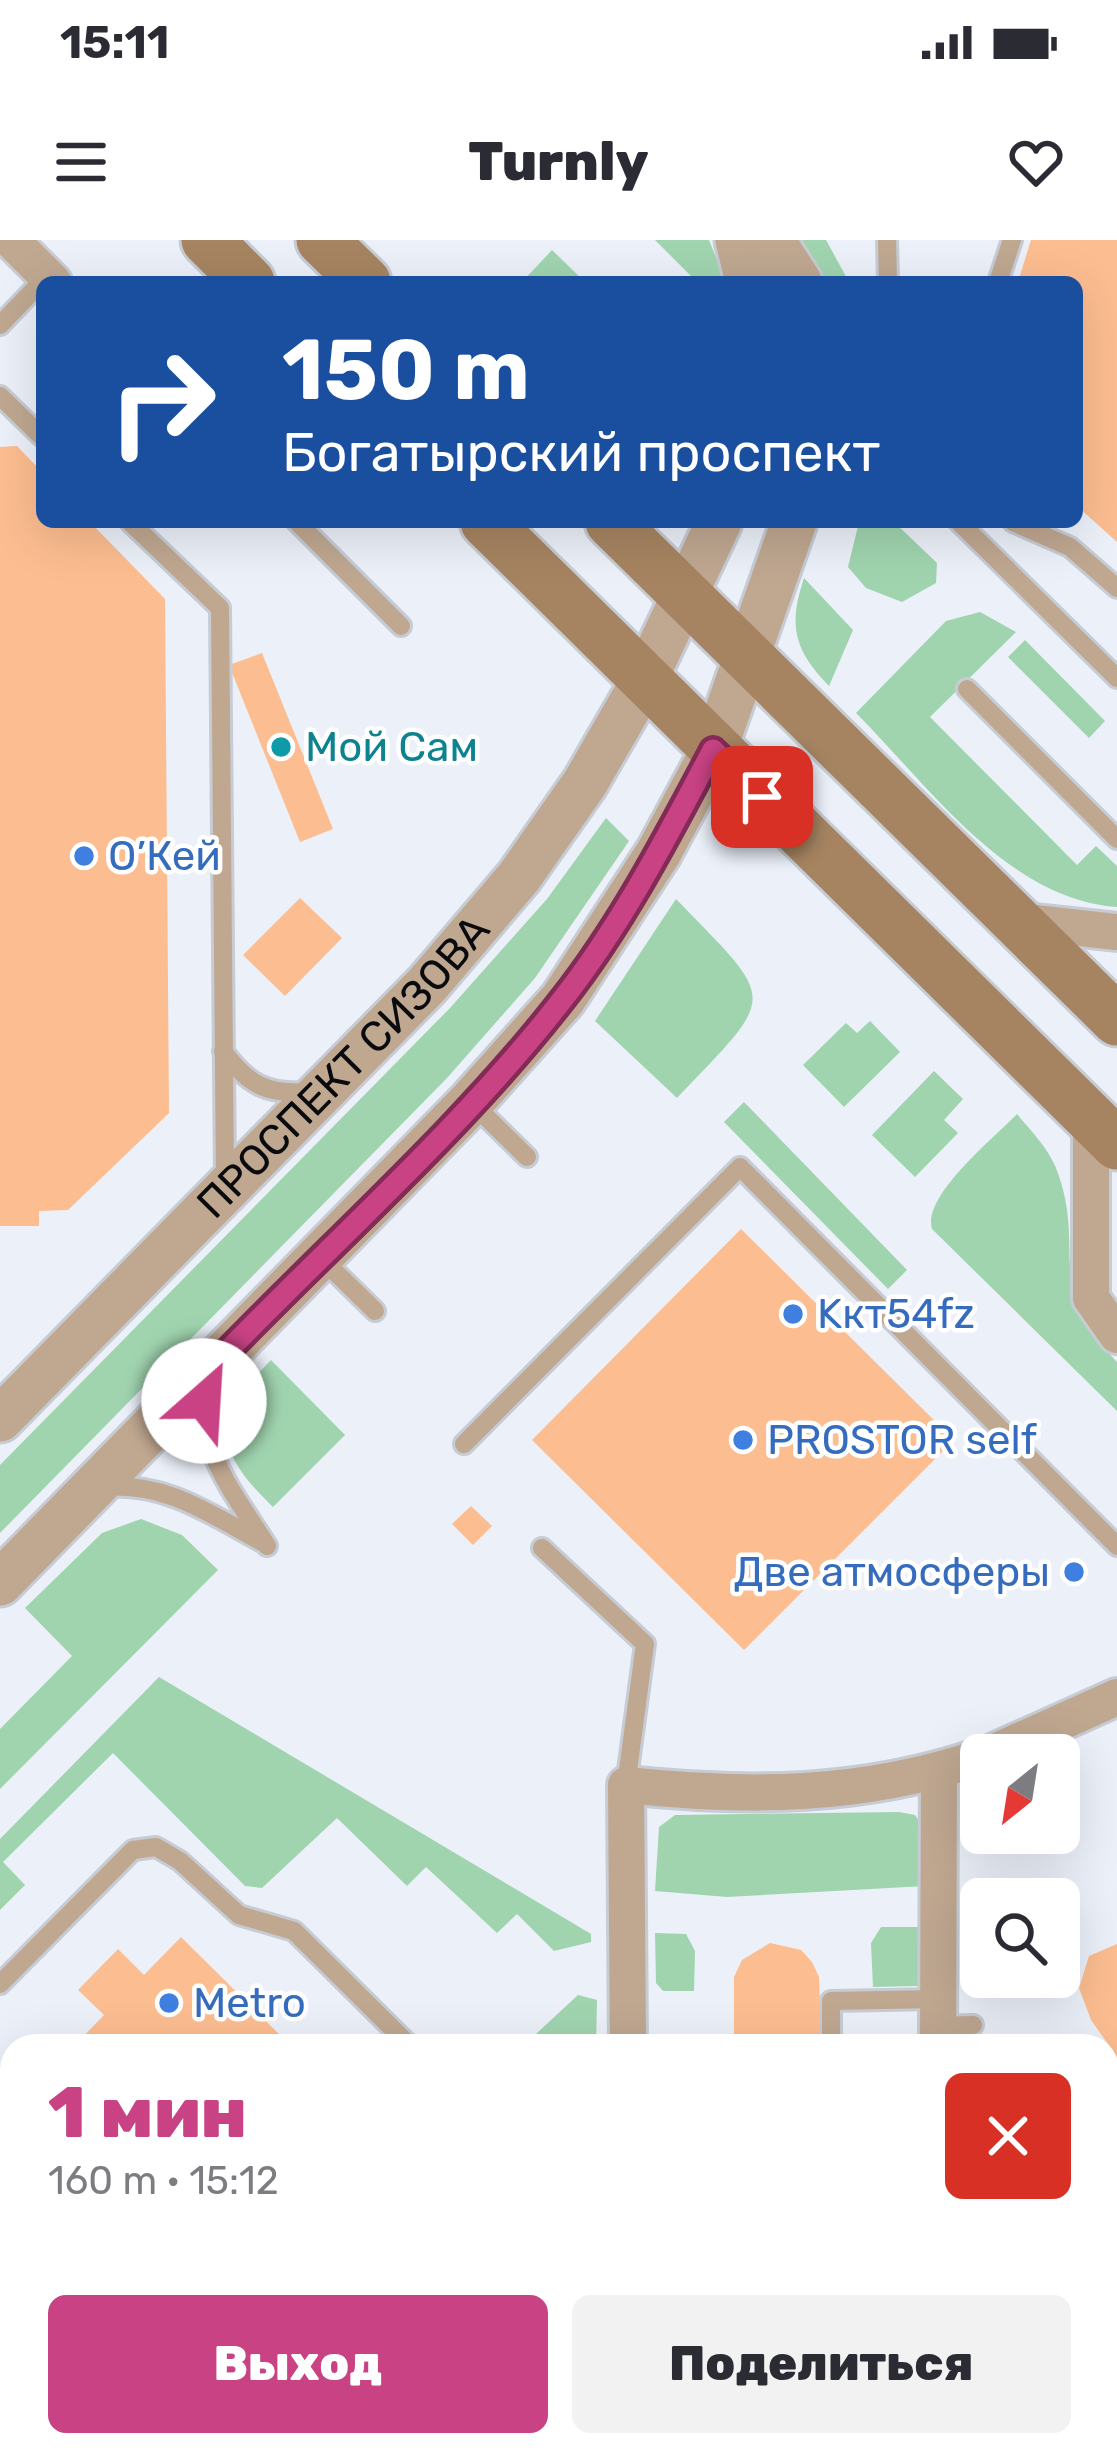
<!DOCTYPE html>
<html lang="ru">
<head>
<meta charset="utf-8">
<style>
  body { margin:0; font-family:Rubik,sans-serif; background:#f2f2f3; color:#2b2b33; height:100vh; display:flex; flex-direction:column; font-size:45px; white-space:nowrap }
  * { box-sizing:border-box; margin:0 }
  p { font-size:39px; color:#7c7c81 }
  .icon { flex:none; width:66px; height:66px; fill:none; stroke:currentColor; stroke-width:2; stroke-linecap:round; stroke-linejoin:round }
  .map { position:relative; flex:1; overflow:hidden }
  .drawer { position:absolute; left:0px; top:1794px; width:1119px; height:423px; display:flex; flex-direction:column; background:#fff; border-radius:36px 36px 0 0; box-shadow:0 12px 48px #0002 }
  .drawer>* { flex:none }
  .banner { position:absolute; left:36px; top:36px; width:1047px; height:252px; border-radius:18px; box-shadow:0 12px 48px #0002; background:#1a4fa0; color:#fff; overflow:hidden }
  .needle { width:78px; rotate:210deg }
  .controls { position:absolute; left:960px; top:1494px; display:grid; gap:24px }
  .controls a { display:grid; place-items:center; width:120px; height:120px; border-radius:18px; background:#fff; box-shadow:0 12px 48px #0002; font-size:60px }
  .pin { position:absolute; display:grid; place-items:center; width:102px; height:102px; color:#fff; margin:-51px; border-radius:24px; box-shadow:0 6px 18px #0006 }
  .me { position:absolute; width:132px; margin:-66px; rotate:26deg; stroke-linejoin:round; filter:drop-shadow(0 0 9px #0008) }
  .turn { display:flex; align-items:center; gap:42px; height:252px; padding:0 48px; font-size:54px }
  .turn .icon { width:156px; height:156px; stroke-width:2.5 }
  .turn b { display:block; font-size:84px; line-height:102px }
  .round { display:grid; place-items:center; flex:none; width:126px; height:126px; border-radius:18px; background:#f2f2f3 }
  .summary { display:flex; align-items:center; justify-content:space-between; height:204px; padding:0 48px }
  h1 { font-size:72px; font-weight:800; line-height:90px; color:#c84284 }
  .cta { display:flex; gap:24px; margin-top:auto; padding:24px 48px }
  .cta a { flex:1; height:138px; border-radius:18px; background:#c84284; color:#fff; font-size:48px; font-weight:800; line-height:138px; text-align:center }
  .cta a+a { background:#f2f2f3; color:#2b2b33 }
  .status { display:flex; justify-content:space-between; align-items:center; height:84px; padding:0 60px; background:#fff; direction:ltr }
  .status svg { height:33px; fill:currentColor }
  header { display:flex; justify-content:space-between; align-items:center; height:156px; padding:0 48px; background:#fff; font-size:54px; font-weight:800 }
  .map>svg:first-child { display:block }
  .green { fill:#a0d4af }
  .building { fill:#fcbd90 }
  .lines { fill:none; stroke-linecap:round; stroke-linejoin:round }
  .service-casing { stroke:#c7cbd3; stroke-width:24 }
  .minor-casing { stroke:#c7cbd3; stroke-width:42 }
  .tertiary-casing { stroke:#c7cbd3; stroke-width:51 }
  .secondary-casing { stroke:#c7cbd3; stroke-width:57 }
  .service { stroke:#bfa790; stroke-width:18 }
  .minor { stroke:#bfa790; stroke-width:36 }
  .tertiary { stroke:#bfa790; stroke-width:45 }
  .secondary { stroke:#a68461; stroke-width:51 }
  .route-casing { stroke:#822b56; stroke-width:30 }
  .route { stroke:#c84284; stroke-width:21 }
  .culture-dot { fill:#0f9aa8; stroke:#fff; stroke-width:4.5 }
  .shop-dot { fill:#3f7fe0; stroke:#fff; stroke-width:4.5 }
  .labels { text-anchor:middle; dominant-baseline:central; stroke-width:9; stroke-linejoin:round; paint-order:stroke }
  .culture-label { font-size:42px; fill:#0d838f; stroke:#fff; text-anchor:start }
  .shop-label { font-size:42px; fill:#366cbe; stroke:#fff; text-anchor:start }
  .street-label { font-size:42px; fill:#0a0b0e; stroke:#fff }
</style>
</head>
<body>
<div class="status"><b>15:11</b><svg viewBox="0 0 49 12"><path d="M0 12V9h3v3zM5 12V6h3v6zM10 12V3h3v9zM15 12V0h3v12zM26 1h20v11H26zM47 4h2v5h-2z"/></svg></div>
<header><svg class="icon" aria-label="menu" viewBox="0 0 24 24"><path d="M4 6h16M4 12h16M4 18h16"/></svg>Turnly<svg class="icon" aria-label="heart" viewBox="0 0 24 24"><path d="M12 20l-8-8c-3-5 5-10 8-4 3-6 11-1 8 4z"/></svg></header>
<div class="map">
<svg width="1117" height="2215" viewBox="0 0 1117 2215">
  <rect width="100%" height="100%" fill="#ebf0f9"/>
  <path class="green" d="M655 0H709L726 42H697Z
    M800 0H826L849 42H824Z
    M552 10 585 42H522Z
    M859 282H894L937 323 936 343 902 362 866 348 848 327Z
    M804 338 853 390 829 446C794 410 788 386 804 338Z
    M980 372 1016 392 930 477 1077 625 1096 606 1117 626V667C1007 659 929 546 856 473L946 381Z
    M1025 400 1105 481 1089 498 1008 417Z
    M606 578 629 601 535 738 447 838 0 1293V1225L450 768 547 659Z
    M676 659C778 764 778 752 677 858L595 781Z
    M870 781 900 812 844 867 803 825 846 783 857 793Z
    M934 831 963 859 944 880 958 893 915 937 872 895Z
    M744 862 907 1030 888 1049 724 882Z
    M1017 874C1031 891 1048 908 1056 928 1088 1011 1041 1041 1117 1122V1171L932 989C922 956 994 898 1017 874Z
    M271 1120 345 1195 273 1267C213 1209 212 1180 271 1120Z
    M141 1279 182 1295 218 1330 0 1549V1489L72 1416 25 1368 102 1293Z
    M159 1437 591 1694V1702L554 1711 517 1674 497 1693 426 1627 407 1646 337 1578 262 1648 245 1646 113 1513 3 1622 25 1645 0 1670V1599Z
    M899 1572 915 1575 925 1590V1646L727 1657 655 1651 659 1587 675 1575Z
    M981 1662V1735L968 1736V1667Z
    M881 1687H925L926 1734 917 1746 873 1747 871 1703Z
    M655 1693 686 1694 695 1711 694 1751H663L656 1743Z
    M578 1755 597 1760 596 1806H523Z"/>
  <path class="building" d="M1031 0H1117V302L1077 266V42H1018Z
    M17 206 42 232V282H90L165 359 169 873 68 970 39 971V986H0V207Z
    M262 413 333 589 300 602 229 425Z
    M300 658 342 698 285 756 243 715Z
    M741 989 954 1200 744 1410 532 1200Z
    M471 1266 492 1286 473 1305 452 1284Z
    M181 1697 291 1806H74L104 1775 78 1750 118 1709 144 1735Z
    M770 1703 801 1710 812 1722 819 1737 821 1795H843V1806H734V1737L742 1720Z
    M1117 1704V2136H1111L1108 1804 1091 1780 1079 1748 1089 1716Z
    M12 1869V2205H445L435 2215H0V1881Z
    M734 2205H846V2215H734Z"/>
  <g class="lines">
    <defs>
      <path id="service" d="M887 0 888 42
        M998 42 1012 0
        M0 85 47 36
        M0 156 42 197
        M130 282 220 368 225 940
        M297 282 401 386
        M959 282 1117 438
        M1013 282 1070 307 1117 348
        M967 449 1117 599
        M223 811C248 845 267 855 309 852
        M471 862 527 917
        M319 1016 375 1071
        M207 1142C195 1210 233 1251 267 1306
        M464 1204 740 927 1117 1306
        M105 1247C166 1242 210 1274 262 1302
        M542 1308 645 1404 626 1545
        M0 1744 133 1610 156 1607 180 1621 239 1675 294 1691 410 1806
        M938 1786 973 1785
        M831 1795V1761L938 1759
        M1107 2185 1117 2187
        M534 2215 538 2205"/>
      <path id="minor" d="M11 0 53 42
        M1017 681 1117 692
        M1091 878V1058L1117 1095
        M988 1515 1117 1457
        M628 1806 626 1545C748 1558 863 1557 981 1517
        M938 1806 939 1532
        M633 2205 634 2215
        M939 2205V2215"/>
      <g id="tertiary">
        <path d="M738 0 748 42"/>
        <path d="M772 0 799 42"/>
        <path id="s1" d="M0 1179 427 745 519 637 585 543 644 441 719 282"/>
        <path d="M0 1343 471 862 563 759 659 612 714 510 794 282"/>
      </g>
      <path id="secondary" d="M207 0 249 42
        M322 0 365 42
        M486 282 1117 904
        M611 282 1117 780"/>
    </defs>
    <use href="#service" class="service-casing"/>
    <use href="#minor" class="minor-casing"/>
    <use href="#tertiary" class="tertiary-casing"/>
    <use href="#secondary" class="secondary-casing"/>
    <use href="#service" class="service"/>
    <use href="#minor" class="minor"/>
    <use href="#tertiary" class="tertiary"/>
    <use href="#secondary" class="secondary"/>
  </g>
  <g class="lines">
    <defs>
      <path id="route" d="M204 1161 209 1130C324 1010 461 890 562 760 622 684 668 595 713 510L762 557"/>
    </defs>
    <use href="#route" class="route-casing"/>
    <use href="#route" class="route"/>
  </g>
  <circle class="culture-dot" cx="281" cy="507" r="12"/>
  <g class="shop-dot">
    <circle cx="84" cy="616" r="12"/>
    <circle cx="793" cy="1074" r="12"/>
    <circle cx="743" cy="1200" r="12"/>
    <circle cx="1074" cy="1332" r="12"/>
    <circle cx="169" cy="1763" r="12"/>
  </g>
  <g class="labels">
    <g class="culture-label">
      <text x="305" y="507">Мой Сам</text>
    </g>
    <g class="shop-label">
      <text x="108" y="616">О’Кей</text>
      <text x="817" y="1074">Kкт54fz</text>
      <text x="767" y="1200">PROSTOR self</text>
      <text x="1050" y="1332" text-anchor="end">Две атмосферы</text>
      <text x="193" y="1763">Metro</text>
    </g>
    <g class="street-label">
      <text stroke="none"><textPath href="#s1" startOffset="492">ПРОСПЕКТ СИЗОВА</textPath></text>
    </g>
  </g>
</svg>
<div class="controls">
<a><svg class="needle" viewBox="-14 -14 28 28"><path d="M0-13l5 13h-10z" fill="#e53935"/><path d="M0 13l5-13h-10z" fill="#7c7c81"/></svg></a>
<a><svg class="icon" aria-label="search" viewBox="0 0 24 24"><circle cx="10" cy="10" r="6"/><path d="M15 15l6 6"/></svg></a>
</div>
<div class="pin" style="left:762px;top:557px;background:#d93025"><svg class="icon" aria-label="arrive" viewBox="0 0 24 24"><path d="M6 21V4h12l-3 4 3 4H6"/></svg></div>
<svg class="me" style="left:204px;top:1161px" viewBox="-20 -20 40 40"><circle r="19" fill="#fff"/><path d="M0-13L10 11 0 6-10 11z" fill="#c84284"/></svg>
<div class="banner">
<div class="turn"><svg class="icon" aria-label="right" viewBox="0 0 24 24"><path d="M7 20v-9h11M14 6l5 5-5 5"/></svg><div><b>150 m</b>Богатырский проспект</div></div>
</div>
<section class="drawer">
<div class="summary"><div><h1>1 мин</h1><p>160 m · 15:12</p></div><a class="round" style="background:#d93025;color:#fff"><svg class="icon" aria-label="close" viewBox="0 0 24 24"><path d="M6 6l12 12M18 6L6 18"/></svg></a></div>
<div class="cta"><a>Выход</a><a>Поделиться</a></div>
</section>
</div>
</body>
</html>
